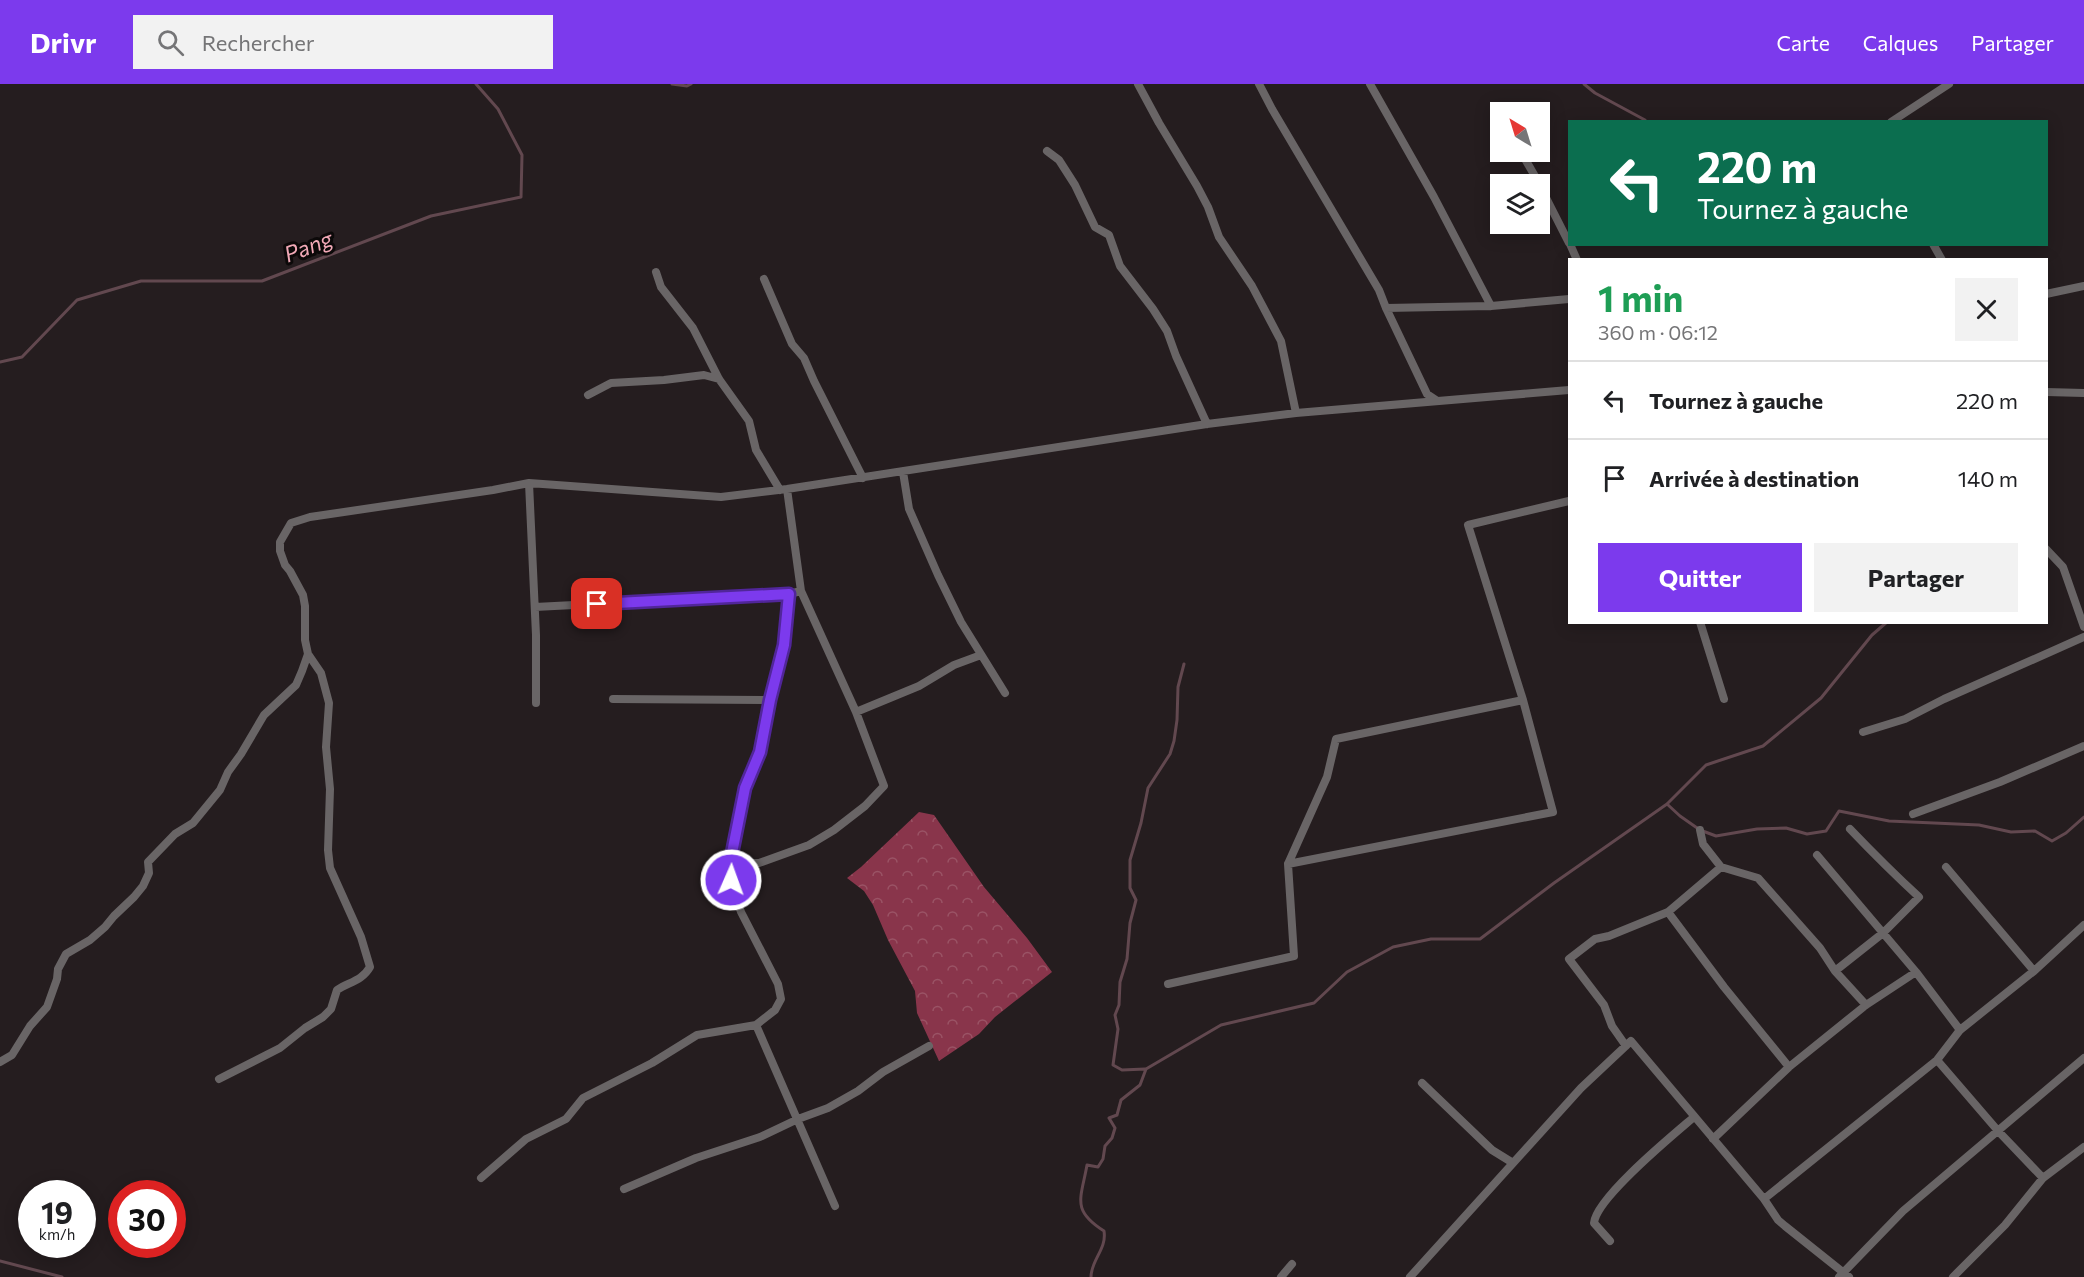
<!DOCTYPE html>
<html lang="fr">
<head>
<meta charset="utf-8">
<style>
  body { margin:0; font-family:Commissioner,sans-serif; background:#f2f2f2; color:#202124; height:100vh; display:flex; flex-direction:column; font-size:22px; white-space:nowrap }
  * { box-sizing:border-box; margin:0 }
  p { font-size:20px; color:#757577 }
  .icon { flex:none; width:33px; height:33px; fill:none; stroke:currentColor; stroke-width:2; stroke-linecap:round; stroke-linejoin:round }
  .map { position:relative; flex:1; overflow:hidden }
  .drawer { position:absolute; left:1568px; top:174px; width:480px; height:366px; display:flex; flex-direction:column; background:#fff; border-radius:0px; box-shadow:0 3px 15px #0003 }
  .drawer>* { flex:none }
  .hud { position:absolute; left:1568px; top:36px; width:480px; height:126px; border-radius:0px; box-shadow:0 3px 15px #0003; background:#0b6e4f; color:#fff; overflow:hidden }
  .needle { width:39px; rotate:322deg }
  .buttons { position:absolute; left:1490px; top:18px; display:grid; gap:12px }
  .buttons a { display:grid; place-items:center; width:60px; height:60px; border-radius:0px; background:#fff; box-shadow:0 3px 15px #0003; font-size:30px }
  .speed { position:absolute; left:18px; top:1096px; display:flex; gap:12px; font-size:30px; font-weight:700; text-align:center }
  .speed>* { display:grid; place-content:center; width:78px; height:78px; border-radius:50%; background:#fff; box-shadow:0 3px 15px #0003; line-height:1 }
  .speed small { font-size:15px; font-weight:400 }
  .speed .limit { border:9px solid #d22; background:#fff; color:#111 }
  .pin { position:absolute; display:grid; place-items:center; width:51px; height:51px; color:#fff; margin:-26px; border-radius:12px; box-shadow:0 3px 9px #0006 }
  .me { position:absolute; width:66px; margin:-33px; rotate:2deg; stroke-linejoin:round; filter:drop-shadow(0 0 4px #0008) }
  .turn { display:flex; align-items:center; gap:21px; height:126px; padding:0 30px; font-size:27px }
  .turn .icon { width:78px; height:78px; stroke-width:2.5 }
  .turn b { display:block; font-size:42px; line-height:51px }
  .round { display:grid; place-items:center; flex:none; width:63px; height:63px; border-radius:0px; background:#f2f2f2 }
  .summary { display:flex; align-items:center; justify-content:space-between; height:102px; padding:0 30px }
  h1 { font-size:36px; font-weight:700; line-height:45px; color:#1e9e55 }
  .cta { display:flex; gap:12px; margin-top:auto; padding:12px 30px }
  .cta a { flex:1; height:69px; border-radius:0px; background:#7c3aed; color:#fff; font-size:24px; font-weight:700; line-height:69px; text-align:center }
  .cta a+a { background:#f2f2f2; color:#202124 }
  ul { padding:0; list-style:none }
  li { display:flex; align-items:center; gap:18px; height:78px; padding:0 30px; border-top:2px solid #e0e0e0 }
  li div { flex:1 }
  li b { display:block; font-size:22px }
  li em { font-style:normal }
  header { display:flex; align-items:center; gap:36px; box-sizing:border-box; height:84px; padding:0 30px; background:#7c3aed; color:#fff }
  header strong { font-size:28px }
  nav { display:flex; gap:33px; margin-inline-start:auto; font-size:21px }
  .search { width:420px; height:54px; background:#f2f2f2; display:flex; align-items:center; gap:15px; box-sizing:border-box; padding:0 21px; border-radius:0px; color:#757577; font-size:22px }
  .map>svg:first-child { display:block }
  .forest { fill:url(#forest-crowns) }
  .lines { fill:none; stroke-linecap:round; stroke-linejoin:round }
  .stream { stroke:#62484f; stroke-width:3 }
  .street { stroke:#696566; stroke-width:8 }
  .route-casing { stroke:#51269a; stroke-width:15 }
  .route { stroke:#7c3aed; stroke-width:10 }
  .labels { text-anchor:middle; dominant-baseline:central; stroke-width:6; stroke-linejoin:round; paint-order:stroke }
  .water-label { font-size:22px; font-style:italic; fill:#f2a9b7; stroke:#0c0909 }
</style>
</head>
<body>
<header>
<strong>Drivr</strong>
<div class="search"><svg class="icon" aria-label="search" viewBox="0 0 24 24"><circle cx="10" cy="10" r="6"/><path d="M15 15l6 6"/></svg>Rechercher</div>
<nav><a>Carte</a><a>Calques</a><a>Partager</a></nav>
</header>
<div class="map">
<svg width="2084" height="1193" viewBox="0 0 2084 1193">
  <defs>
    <pattern id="forest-crowns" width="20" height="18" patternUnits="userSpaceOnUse" patternTransform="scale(1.5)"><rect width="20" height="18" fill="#89354b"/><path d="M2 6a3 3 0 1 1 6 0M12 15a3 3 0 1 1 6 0" fill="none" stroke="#9a5365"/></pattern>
  </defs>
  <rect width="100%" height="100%" fill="#251d1f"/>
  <path class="forest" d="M919 728 934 731 984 803 1027 854 1052 888 995 933 979 950 939 977 917 929 915 907 888 856 873 821 864 807 847 794 861 783Z"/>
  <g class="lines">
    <path class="stream" d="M672 0 687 2 691 0
      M1584 0 1595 9 1645 36
      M0 278 22 273 77 216 141 197H262L431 132 521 113 522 71 498 25 476 0
      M1667 720 1680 732 1700 746 1716 752 1757 745 1786 744 1807 750 1826 747 1839 727 1889 737 1979 741 2011 748 2035 747 2052 757 2066 749 2084 733
      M1145 985 1122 986 1113 981 1118 945 1115 931 1119 921 1120 898 1127 875 1130 839 1136 816 1130 804V776L1141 739 1148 704 1170 670 1174 657 1177 636 1178 603 1184 580
      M0 1177 62 1193
      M1091 1193C1091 1176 1107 1165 1104 1147 1071 1126 1081 1115 1087 1081L1098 1083 1103 1075 1105 1062 1112 1054 1115 1044 1109 1034 1117 1031 1121 1016 1140 1001 1146 985 1221 941 1314 919 1347 888 1393 863 1431 855H1480L1554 799 1667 720 1706 681 1763 662 1821 614 1872 551 1887 538"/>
    <path class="street" d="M1138 0 1159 39 1197 102 1208 123 1219 153 1252 202 1281 257 1296 329
      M1259 0 1272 25 1379 206 1386 224 1427 310 1436 316
      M1370 0 1434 113 1491 222
      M1497 29 1500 33
      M1891 38 1949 0
      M1047 67 1059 76 1075 101 1095 143 1109 151 1120 182 1153 225 1167 247 1176 272 1207 340
      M1521 68 1536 94 1569 159
      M1570 160 1577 176
      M1933 160 1942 176
      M656 188 661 203 693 244 719 295 749 337 756 366 780 406
      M764 195 792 260 804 274 814 297 863 394
      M2046 210 2084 202
      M1386 224 1491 222 1569 215
      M2046 308 2084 309
      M588 311 611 299 664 296 704 291 719 295
      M903 388 909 425 938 491 961 538 1005 609
      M529 399 536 551V619
      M2046 465 2063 483 2084 543
      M535 523 789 510
      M1700 538 1724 615
      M613 615 770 616
      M856 628 919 602 954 581 981 571
      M1863 648 1905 635 1944 615 2084 553
      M1913 730 2000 698 2084 662
      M1700 746 1703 760 1721 783 1758 794 1820 864 1835 887 1866 921
      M1817 771 1916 888 1960 946
      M730 779H759L809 761 834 746 865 722 884 702 856 628 801 507 787 405
      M1288 780 1553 728 1523 616 1468 441 1569 417
      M1946 783 2034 887
      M1668 828 1724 903 1789 983
      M1835 887 1883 849 1919 813C1895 791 1872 768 1850 745
      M1168 900 1294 872 1288 780 1327 693 1336 655 1523 616
      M756 941 835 1122
      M1626 962 1612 942 1604 921 1569 875 1595 855 1609 852 1668 828 1721 783
      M1937 976 1999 1048 2043 1094
      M0 978 12 971 30 942 47 923 57 895 58 885 66 870 90 856 105 843 114 832 134 813 143 802 149 789 148 778 175 750 193 739 220 706 228 688 241 670 264 631 296 601 302 587 308 570 305 556V522L303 511 290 487 285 481 280 467V458L291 439 310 433 493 406 529 399 721 413 787 405 1207 340 1296 329 1569 306
      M219 995 280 964 305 944 323 933 331 925 337 906C349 898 362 897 370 883L361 853 330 784 328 766 330 705 326 663 329 619 321 589 308 570
      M1422 999 1492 1066 1513 1079
      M1713 1055 1789 983 1866 921 1916 888
      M481 1094 526 1055 566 1035 583 1014 652 979 697 951 756 941 775 926 781 915 778 900 741 828 731 797 730 779 745 703 760 668 770 616 777 594 784 561 789 510 801 507
      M624 1105 696 1074 760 1053 798 1035 828 1024 858 1007 883 988 929 962
      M1764 1115 1937 976 1960 946 2034 887 2084 841
      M1610 1157 1594 1139C1596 1114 1673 1051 1694 1033
      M1281 1193 1292 1180
      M1410 1193 1581 1004 1631 957 1764 1115 1778 1136 1785 1142 1849 1193
      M1839 1193 1903 1127 2084 974
      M1953 1193 2005 1141 2043 1094 2084 1063"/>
  </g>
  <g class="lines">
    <defs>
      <path id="route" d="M597 520 789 510 784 561 770 616 760 668 745 704 730 779 731 796"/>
    </defs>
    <use href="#route" class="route-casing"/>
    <use href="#route" class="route"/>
  </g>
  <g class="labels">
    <g class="water-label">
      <text transform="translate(308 162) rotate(-21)">Pang</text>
    </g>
  </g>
</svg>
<div class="buttons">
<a><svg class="needle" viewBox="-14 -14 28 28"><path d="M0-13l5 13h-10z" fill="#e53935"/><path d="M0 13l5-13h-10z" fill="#757577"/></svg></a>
<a><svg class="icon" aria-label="layers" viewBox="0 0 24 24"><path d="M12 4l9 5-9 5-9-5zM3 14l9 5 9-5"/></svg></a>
</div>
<div class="speed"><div>19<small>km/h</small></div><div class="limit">30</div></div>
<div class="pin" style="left:597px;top:520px;background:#d93025"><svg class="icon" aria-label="arrive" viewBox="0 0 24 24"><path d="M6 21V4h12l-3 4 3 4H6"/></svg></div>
<svg class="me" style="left:731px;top:796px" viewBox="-20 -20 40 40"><circle r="17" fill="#7c3aed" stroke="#fff" stroke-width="3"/><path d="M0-11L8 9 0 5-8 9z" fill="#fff"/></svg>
<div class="hud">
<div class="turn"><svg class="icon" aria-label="left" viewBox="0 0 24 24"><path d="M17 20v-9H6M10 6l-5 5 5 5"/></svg><div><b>220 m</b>Tournez à gauche</div></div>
</div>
<section class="drawer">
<div class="summary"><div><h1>1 min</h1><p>360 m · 06:12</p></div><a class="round"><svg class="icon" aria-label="close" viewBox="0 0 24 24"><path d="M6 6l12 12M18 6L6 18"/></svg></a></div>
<ul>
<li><svg class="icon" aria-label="left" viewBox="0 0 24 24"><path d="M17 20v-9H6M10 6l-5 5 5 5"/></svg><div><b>Tournez à gauche</b></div><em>220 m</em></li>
<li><svg class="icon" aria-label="arrive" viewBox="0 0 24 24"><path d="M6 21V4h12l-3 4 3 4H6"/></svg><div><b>Arrivée à destination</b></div><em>140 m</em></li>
</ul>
<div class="cta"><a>Quitter</a><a>Partager</a></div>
</section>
</div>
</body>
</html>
